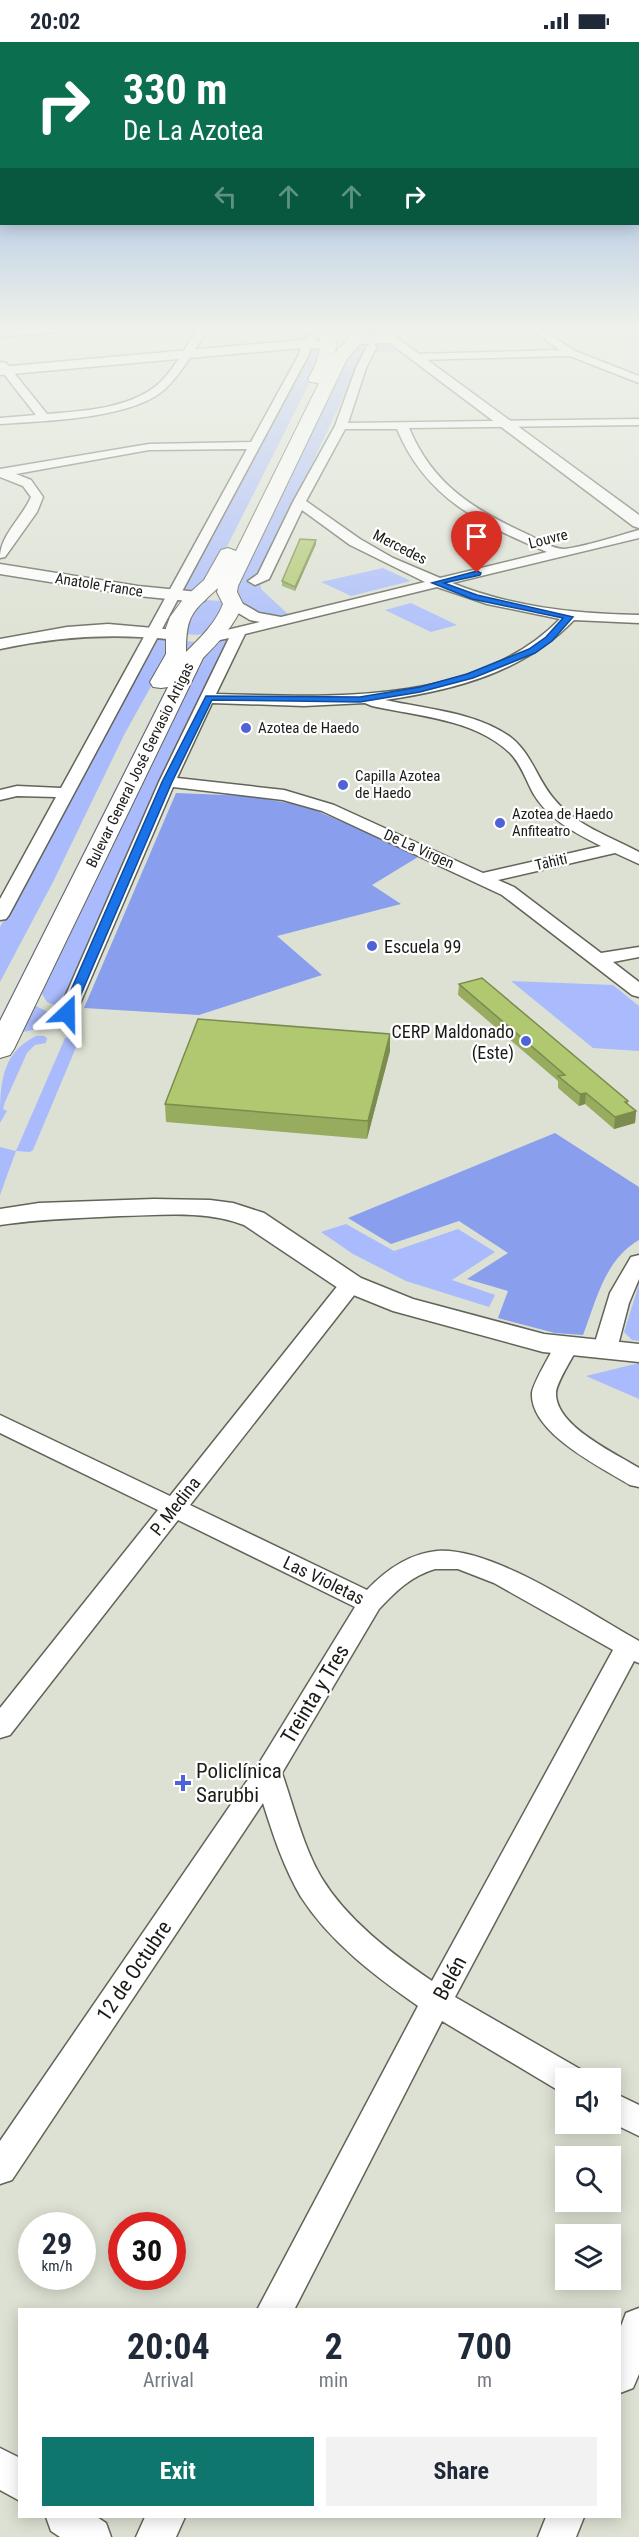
<!DOCTYPE html>
<html lang="en">
<head>
<meta charset="utf-8">
<style>
  body { margin:0; font-family:"Roboto Condensed",sans-serif; background:#f2f2f3; color:#1f2937; height:100vh; display:flex; flex-direction:column; font-size:22px; white-space:nowrap }
  * { box-sizing:border-box; margin:0 }
  p { font-size:20px; color:#747a83 }
  .icon { flex:none; width:33px; height:33px; fill:none; stroke:currentColor; stroke-width:2; stroke-linecap:round; stroke-linejoin:round }
  .map { position:relative; flex:1; overflow:hidden }
  .drawer { position:absolute; left:18px; top:2266px; width:603px; height:210px; display:flex; flex-direction:column; background:#fff; border-radius:0px; box-shadow:0 3px 15px #0003 }
  .drawer>* { flex:none }
  .hud { position:absolute; left:0px; top:0px; width:639px; height:183px; box-shadow:0 3px 15px #0003; background:#0b6e4f; color:#fff; overflow:hidden }
  .controls { position:absolute; left:555px; top:2026px; display:grid; gap:12px }
  .controls a { display:grid; place-items:center; width:66px; height:66px; border-radius:0px; background:#fff; box-shadow:0 3px 15px #0003; font-size:30px }
  .speed { position:absolute; left:18px; top:2170px; display:flex; gap:12px; font-size:30px; font-weight:700; text-align:center }
  .speed>* { display:grid; place-content:center; width:78px; height:78px; border-radius:50%; background:#fff; box-shadow:0 3px 15px #0003; line-height:1 }
  .speed small { font-size:15px; font-weight:400 }
  .speed .limit { border:9px solid #d22; background:#fff; color:#111 }
  .pin { position:absolute; display:grid; place-items:center; width:51px; height:51px; color:#fff; margin:-62px -26px; border-radius:50% 50% 50% 0; rotate:-45deg; box-shadow:0 0 6px #0007 }
  .pin .icon { rotate:45deg }
  .me { position:absolute; width:66px; margin:-33px; rotate:23deg; stroke-linejoin:round; filter:drop-shadow(0 0 4px #0008) }
  .turn { display:flex; align-items:center; gap:21px; height:126px; padding:0 24px; font-size:27px }
  .turn .icon { width:78px; height:78px; stroke-width:2.5 }
  .turn b { display:block; font-size:42px; line-height:51px }
  .lanes { display:flex; align-items:center; height:57px; padding:0 24px; background:#0003; justify-content:center; gap:30px; direction:ltr }
  .lanes .off { opacity:.35 }
  .eta { display:flex; justify-content:space-evenly; align-items:center; height:102px; text-align:center }
  .eta b { font-size:36px; font-weight:700; line-height:42px }
  .action { display:flex; gap:12px; margin-top:auto; padding:12px 24px }
  .action a { flex:1; height:69px; border-radius:0px; background:#0f766e; color:#fff; font-size:24px; font-weight:700; line-height:69px; text-align:center }
  .action a+a { background:#f2f2f3; color:#1f2937 }
  .status { display:flex; justify-content:space-between; align-items:center; height:42px; padding:0 30px; background:#fff; direction:ltr }
  .status svg { height:16px; fill:currentColor }
  .map>svg:first-child { display:block }
  .green { fill:#a9bbfc }
  .forest { fill:#899eed }
  .lines { fill:none; stroke-linecap:round; stroke-linejoin:round }
  .minor-casing { stroke:#616458; stroke-width:3 }
  .tertiary-casing { stroke:#616458; stroke-width:3 }
  .secondary-casing { stroke:#616458; stroke-width:2 }
  .minor { fill:#fff; fill-rule:evenodd }
  .tertiary { fill:#fff; fill-rule:evenodd }
  .secondary { fill:#fff; fill-rule:evenodd }
  .wall { fill:#97ac5f }
  .shaded-wall { fill:#7b8c4e }
  .building { fill:#b0c86f; stroke:#7b8c4e; stroke-width:1.5 }
  .route { fill:#1a73e8; stroke:#114b97; stroke-width:1.5 }
  .poi-dot { fill:#4f62d8; stroke:#fff; stroke-width:2 }
  .labels { text-anchor:middle; dominant-baseline:central; stroke-width:4.5; stroke-linejoin:round; paint-order:stroke }
  .far-street-label { font-size:15px; fill:#1b1c17; stroke:#fff }
  .far-poi-label { font-size:15px; fill:#1b1c17; stroke:#fff; text-anchor:start }
  .poi-label { font-size:18px; fill:#1b1c17; stroke:#fff; text-anchor:start }
  .street-label { font-size:18px; fill:#1b1c17; stroke:#fff }
  .near-street-label { font-size:21px; fill:#1b1c17; stroke:#fff }
  .near-poi-label { font-size:21px; fill:#1b1c17; stroke:#fff; text-anchor:start }
</style>
</head>
<body>
<div class="status"><b>20:02</b><svg viewBox="0 0 49 12"><path d="M0 12V9h3v3zM5 12V6h3v6zM10 12V3h3v9zM15 12V0h3v12zM26 1h20v11H26zM47 4h2v5h-2z"/></svg></div>
<div class="map">
<svg width="639" height="2495" viewBox="0 0 639 2495">
  <rect width="100%" height="100%" fill="#dce1d3"/>
  <path class="green" d="M361 299H385L398 310H374L377 303 370 302 366 306 290 469 260 530 251 539 260 540 261 547 289 573 263 576 240 563 236 548 344 319Z
    M308 304 323 307 312 336 211 536 195 550 179 552 305 324Z
    M383 526 411 539 351 554 321 540Z
    M203 558 223 559 225 563C217 584 211 596 186 592L184 578Z
    M411 561 457 583 431 590 385 568Z
    M155 594H161L167 599 169 612 124 693 53 840 0 940V885Z
    M221 597 231 598 159 739 64 960 54 963 47 960 42 952 44 943 208 606Z
    M184 599 199 600 0 984V976L178 622Z
    M511 939 613 943 639 964V1009L593 1006Z
    M34 963 58 975 52 984 18 991Z
    M82 991 33 1108 30 1110 16 1109 0 1153V1105L16 1109 65 996Z
    M36 994H44L47 996 46 1001 35 1003 27 1011 5 1060 3 1067 7 1069 0 1081C0 1045 0 1011 36 994Z
    M346 1182 394 1209 458 1187 495 1210 452 1238 495 1253 489 1265 406 1239 353 1212 321 1190Z
    M639 1242V1299L632 1298 624 1290Z
    M639 1321V1357L586 1334Z"/>
  <path class="forest" d="M176 751 249 754 305 764 383 797 418 815 372 843 401 862 277 894 322 933 199 973 84 966Z
    M555 1091 639 1145V1198C605 1217 596 1259 583 1293L555 1291 498 1276 508 1249 467 1237 508 1211 459 1179 391 1202 348 1176Z"/>
  <g class="lines">
    <defs>
      <path id="minor" d="M23 287H61L56 290 0 295V289Z
        M198 287H208C195 307 182 331 165 347 133 377 43 379 0 382V376L36 373 0 327V320L6 321 47 372C82 369 127 367 156 344 173 330 185 305 198 287Z
        M530 287H542L575 309 639 334V341L570 314 415 318 410 315 415 312 560 308Z
        M310 293 315 296 308 314 9 873 6 877 0 878V857L56 755 17 754 0 758V748L17 744 61 746 247 407 149 408 16 432 31 438 43 455 37 470 5 515 0 516C0 493 22 476 31 455L23 444 0 435V427L149 402 251 400 298 314 305 296Z
        M372 301 377 304 366 326 348 381 639 377V383L409 386C433 443 474 468 529 493 538 497 553 507 563 507 581 506 620 493 639 488V496L452 541C512 565 575 572 639 573V581L574 578C524 630 455 648 385 658 426 667 474 670 509 694 532 711 536 736 554 757 575 783 611 795 639 810V822L615 811 498 838 514 845 601 911 639 905V915L613 920 639 940V955L632 953 502 853 322 769 283 758 173 745 76 971 74 975H60L58 971 159 740 229 596 211 600 204 596 206 593 260 580 250 578 228 565 226 562 228 559H238L259 571 281 575 425 540 350 503 302 468 269 537 255 543 248 539 258 532 293 460 335 384 356 326 367 304ZM345 387H397C426 457 481 482 547 510L440 536 393 516 360 497 306 459ZM437 545 487 562 560 577C475 664 328 655 216 652L245 592ZM212 661 304 664 365 661 372 664C417 674 475 677 510 711 521 722 526 738 533 751 548 777 575 791 601 804L483 831 334 763 284 748 177 736Z
        M639 1213V1237L629 1261 617 1307 613 1312 605 1314 597 1312 593 1307 610 1251 631 1215Z
        M351 1235 359 1237 362 1242 359 1247 190 1463 367 1548C386 1528 408 1512 437 1509 494 1505 588 1571 639 1599V1621L634 1619 455 1955 580 2027 584 2037H566V2050L556 2047 442 1979 294 2268H257L418 1964C375 1934 330 1900 301 1855 284 1826 273 1793 263 1761L12 2138 0 2142V2099L258 1723 355 1565 178 1478 10 1693 0 1696V1666L158 1468 0 1391V1373L170 1454 343 1237ZM435 1527H458L494 1541 613 1608 432 1939C391 1911 347 1878 321 1835 303 1804 294 1766 282 1731L379 1567C396 1549 411 1534 435 1527Z
        M566 1298 574 1300 578 1305C573 1315 556 1341 556 1351 555 1384 615 1411 639 1426V1445L630 1443C601 1425 530 1391 532 1351 533 1341 549 1315 554 1305L558 1300Z
        M610 2049 639 2063V2094L610 2080Z
        M639 2266V2332L633 2346 620 2351V2287L626 2271Z
        M0 2406 20 2416V2459L0 2448Z
        M46 2475H97L106 2481 111 2495H60L51 2489Z
        M145 2475H185L176 2495H136Z
        M546 2475H584L576 2495H538Z"/>
      <path id="tertiary" d="M371 287H385L639 473V486L633 484Z
        M302 298 329 299 336 303 329 307 302 306 0 333V325Z
        M0 522 138 544 198 550 204 551 207 555 204 559 198 560 138 554 0 532Z
        M108 582 176 588 182 589 185 593 182 597 176 598C115 591 60 594 0 607V597L67 585Z
        M154 1157 210 1158 233 1161 264 1171 361 1236 413 1257 544 1292 639 1302V1320L543 1310 393 1269 341 1248 244 1183C206 1168 161 1173 120 1174 80 1176 40 1177 0 1183V1167L39 1161Z"/>
      <path id="secondary" d="M319 287H333L337 303 334 312 348 297 354 287H368L366 292 389 293 396 297 389 301 360 302 347 317 238 544 237 550 243 562C234 584 219 600 203 616L14 1007 10 1013 0 1016V979L168 645 161 646 153 645 150 640 166 612V586L170 575 184 556 204 538 221 508 228 506 236 509 319 341 310 340 308 337C318 320 322 307 319 287ZM218 546 217 550 223 562C215 582 201 595 186 610 186 573 192 570 218 546Z"/>
    </defs>
    <use href="#minor" class="minor-casing"/>
    <use href="#tertiary" class="tertiary-casing"/>
    <use href="#secondary" class="secondary-casing"/>
    <use href="#minor" class="minor"/>
    <use href="#tertiary" class="tertiary"/>
    <use href="#secondary" class="secondary"/>
  </g>
  <path class="wall" d="M316 502 295 549 282 544V539Z
    M459 942 628 1059V1062L636 1069 635 1081 614 1087 585 1062 579 1064 558 1046V1039L458 953Z
    M390 992V1009L367 1097 166 1080 165 1062Z"/>
  <path class="shaded-wall" d="M316 498V502L295 549V545Z
    M390 992V1009L367 1097 368 1079Z
    M586 1051 585 1062 579 1064 580 1052Z
    M636 1069 635 1081 614 1087 615 1075Z"/>
  <path class="building" d="M300 497 316 498 295 545 282 539Z
    M482 936 628 1059 625 1060 636 1069 615 1075 586 1051 580 1052 558 1034 565 1033 459 942Z
    M198 977 390 992 368 1079 165 1062Z"/>
  <linearGradient id="sky" x2="0" y2="1"><stop stop-color="#769edc"/><stop offset="0.45" stop-color="#eff2eb"/><stop offset="1" stop-color="#eff2eb" stop-opacity="0"/></linearGradient>
  <rect width="639" height="636" fill="url(#sky)"/>
  <path class="route" d="M477 529 481 531 480 533 444 541 477 553 573 575 552 599 535 611 473 636 420 650 360 660 212 658 172 740 73 971 67 975 63 974 61 971 162 740 206 654 360 655 420 645 467 632 529 607 546 595 563 576 472 557 432 541Z"/>
  <g class="poi-dot">
    <circle cx="246" cy="686" r="6"/>
    <circle cx="343" cy="743" r="6"/>
    <circle cx="500" cy="781" r="6"/>
    <circle cx="372" cy="904" r="6"/>
    <circle cx="526" cy="999" r="6"/>
    <path d="M180 1732h6v6h6v6h-6v6h-6v-6h-6v-6h6z"/>
  </g>
  <g class="labels">
    <g class="far-street-label">
      <text transform="translate(548 497) rotate(-14)">Louvre</text>
      <text transform="translate(400 505) rotate(27)">Mercedes</text>
      <text transform="translate(99 543) rotate(9)">Anatole France</text>
      <text transform="translate(140 723) rotate(-64)">Bulevar General José Gervasio Artigas</text>
      <text transform="translate(419 807) rotate(24)">De La Virgen</text>
      <text transform="translate(551 820) rotate(-13)">Tahiti</text>
    </g>
    <g class="far-poi-label">
      <text x="258" y="686">Azotea de Haedo</text>
      <text x="355" y="734">Capilla Azotea<tspan x="355" dy="17">de Haedo</tspan></text>
      <text x="512" y="772">Azotea de Haedo<tspan x="512" dy="17">Anfiteatro</tspan></text>
    </g>
    <g class="poi-label">
      <text x="384" y="904">Escuela 99</text>
      <text x="514" y="989" text-anchor="end">CERP Maldonado<tspan x="514" dy="21">(Este)</tspan></text>
    </g>
    <g class="street-label">
      <text transform="translate(175 1464) rotate(-52)">P. Medina</text>
      <text transform="translate(324 1538) rotate(26)">Las Violetas</text>
    </g>
    <g class="near-street-label">
      <text transform="translate(315 1652) rotate(-59)">Treinta y Tres</text>
      <text transform="translate(134 1929) rotate(-56)">12 de Octubre</text>
      <text transform="translate(450 1936) rotate(-62)">Belén</text>
    </g>
    <g class="near-poi-label">
      <text x="196" y="1729">Policlínica<tspan x="196" dy="24">Sarubbi</tspan></text>
    </g>
  </g>
</svg>
<div class="controls">
<a><svg class="icon" aria-label="sound" viewBox="0 0 24 24"><path d="M4 9h4l5-4v14l-5-4H4zM17 9q2 3 0 6"/></svg></a>
<a><svg class="icon" aria-label="search" viewBox="0 0 24 24"><circle cx="10" cy="10" r="6"/><path d="M15 15l6 6"/></svg></a>
<a><svg class="icon" aria-label="layers" viewBox="0 0 24 24"><path d="M12 4l9 5-9 5-9-5zM3 14l9 5 9-5"/></svg></a>
</div>
<div class="speed"><div>29<small>km/h</small></div><div class="limit">30</div></div>
<div class="pin" style="left:477px;top:531px;background:#d93025"><svg class="icon" aria-label="arrive" viewBox="0 0 24 24"><path d="M6 21V4h12l-3 4 3 4H6"/></svg></div>
<svg class="me" style="left:67px;top:971px" viewBox="-20 -20 40 40"><path d="M0-17L14 15 0 8-14 15z" fill="#1a73e8" stroke="#fff" stroke-width="4"/></svg>
<div class="hud">
<div class="turn"><svg class="icon" aria-label="right" viewBox="0 0 24 24"><path d="M7 20v-9h11M14 6l5 5-5 5"/></svg><div><b>330 m</b>De La Azotea</div></div>
<div class="lanes"><svg class="icon off" aria-label="left" viewBox="0 0 24 24"><path d="M17 20v-9H6M10 6l-5 5 5 5"/></svg><svg class="icon off" aria-label="ahead" viewBox="0 0 24 24"><path d="M12 20V5M6 11l6-6 6 6"/></svg><svg class="icon off" aria-label="ahead" viewBox="0 0 24 24"><path d="M12 20V5M6 11l6-6 6 6"/></svg><svg class="icon" aria-label="right" viewBox="0 0 24 24"><path d="M7 20v-9h11M14 6l5 5-5 5"/></svg></div>
</div>
<section class="drawer">
<div class="eta">
<div><b>20:04</b><p>Arrival</p></div>
<div><b>2</b><p>min</p></div>
<div><b>700</b><p>m</p></div>
</div>
<div class="action"><a>Exit</a><a>Share</a></div>
</section>
</div>
</body>
</html>
